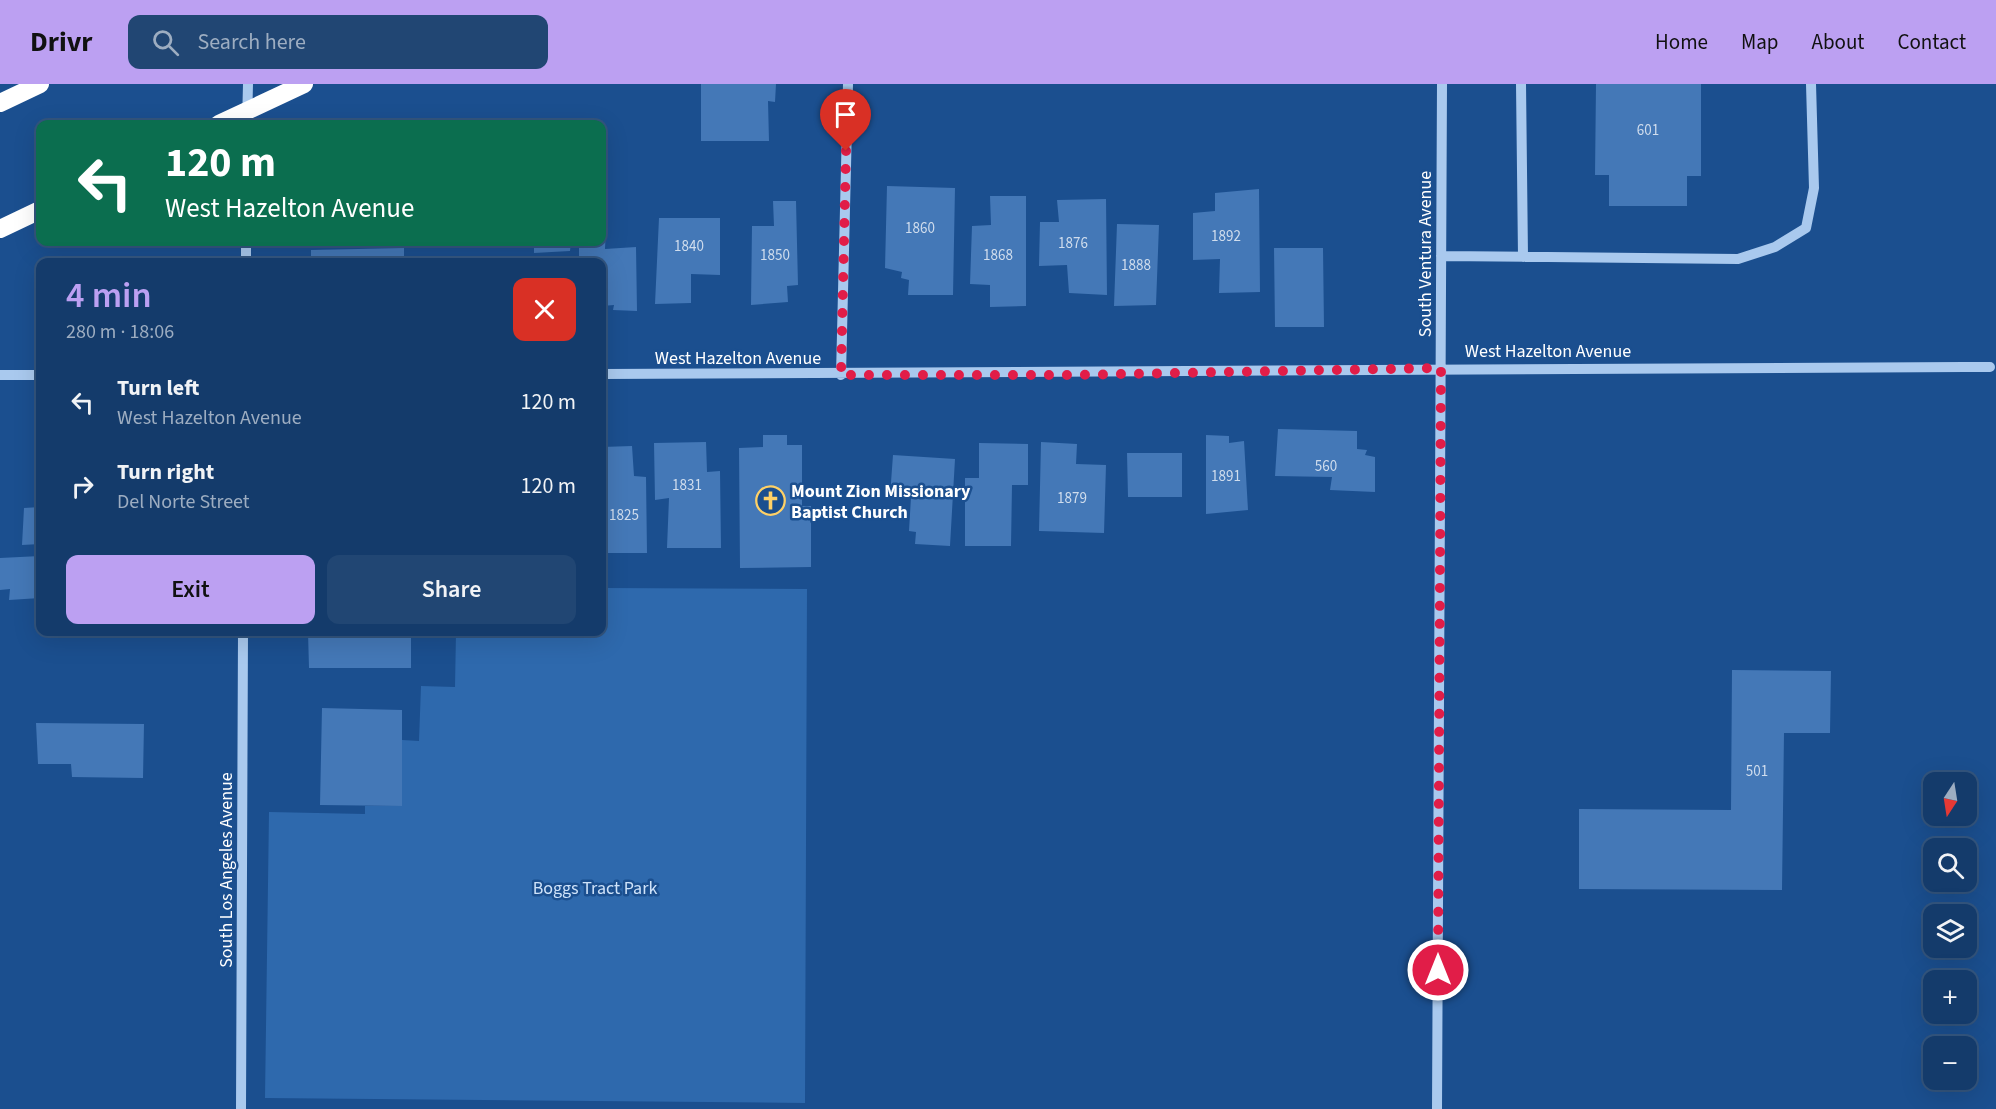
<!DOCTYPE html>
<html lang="en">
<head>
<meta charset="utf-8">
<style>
  body { margin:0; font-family:"Source Sans 3",sans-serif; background:#214673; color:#f1f3f6; height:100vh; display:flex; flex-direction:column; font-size:22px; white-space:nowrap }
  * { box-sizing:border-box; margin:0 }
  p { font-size:20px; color:#9dadc1 }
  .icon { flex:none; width:33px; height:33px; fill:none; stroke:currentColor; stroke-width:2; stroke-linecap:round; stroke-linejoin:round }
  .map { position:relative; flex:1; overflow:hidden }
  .panel { position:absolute; left:36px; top:174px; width:570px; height:378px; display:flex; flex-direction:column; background:#143b6b; border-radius:12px; box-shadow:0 6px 24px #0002,0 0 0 2px #33557e }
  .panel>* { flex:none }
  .top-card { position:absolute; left:36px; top:36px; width:570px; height:126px; border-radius:12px; box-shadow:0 6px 24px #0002,0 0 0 2px #33557e; background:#0b6e4f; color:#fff; overflow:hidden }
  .needle { width:39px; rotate:192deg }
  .buttons { position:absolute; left:1923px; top:688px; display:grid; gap:12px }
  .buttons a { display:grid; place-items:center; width:54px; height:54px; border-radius:12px; background:#143b6b; box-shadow:0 6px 24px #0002,0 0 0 2px #33557e; font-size:30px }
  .pin { position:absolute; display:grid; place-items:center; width:51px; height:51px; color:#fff; margin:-62px -26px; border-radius:50% 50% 50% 0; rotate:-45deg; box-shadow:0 0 6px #0007 }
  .pin .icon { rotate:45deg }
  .me { position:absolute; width:66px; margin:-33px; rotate:0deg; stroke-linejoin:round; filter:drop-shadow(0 0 4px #0008) }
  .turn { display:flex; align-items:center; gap:21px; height:126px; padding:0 30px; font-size:27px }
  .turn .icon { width:78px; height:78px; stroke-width:2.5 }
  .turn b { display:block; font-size:42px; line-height:51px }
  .round { display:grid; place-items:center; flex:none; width:63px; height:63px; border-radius:12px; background:#214673 }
  .summary { display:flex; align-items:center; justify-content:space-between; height:102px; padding:0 30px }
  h1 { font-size:36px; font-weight:600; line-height:45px; color:#bca0f2 }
  .cta { display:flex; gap:12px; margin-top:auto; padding:12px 30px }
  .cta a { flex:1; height:69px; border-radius:12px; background:#bca0f2; color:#111; font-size:24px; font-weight:600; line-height:69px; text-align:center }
  .cta a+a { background:#214673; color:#f1f3f6 }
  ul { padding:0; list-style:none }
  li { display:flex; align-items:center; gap:18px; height:84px; padding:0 30px }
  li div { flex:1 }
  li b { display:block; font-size:22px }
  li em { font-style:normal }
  header { display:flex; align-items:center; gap:36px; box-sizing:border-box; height:84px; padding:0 30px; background:#bca0f2; color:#111 }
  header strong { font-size:28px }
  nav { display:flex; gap:33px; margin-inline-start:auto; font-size:21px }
  .search { width:420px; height:54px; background:#214673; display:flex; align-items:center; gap:15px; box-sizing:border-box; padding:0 21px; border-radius:12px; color:#9dadc1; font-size:22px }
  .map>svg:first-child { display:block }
  .green { fill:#2e69ad }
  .building { fill:#4478b7 }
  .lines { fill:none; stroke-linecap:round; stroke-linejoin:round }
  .minor { stroke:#a9c9ee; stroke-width:10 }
  .highway { stroke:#fff; stroke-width:18 }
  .highway-bridge { stroke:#fff; stroke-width:18 }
  .route { stroke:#e11d48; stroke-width:10; stroke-dasharray:0 18 }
  .labels { text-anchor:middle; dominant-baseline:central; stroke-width:5; stroke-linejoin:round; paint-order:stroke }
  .number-label { font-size:15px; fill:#d0dded }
  .street-label { font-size:18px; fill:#fff; stroke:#1b4f8f }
  .poi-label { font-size:18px; font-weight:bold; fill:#fff; stroke:#1b4f8f; text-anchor:start }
  .park-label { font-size:18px; fill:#cfe3fa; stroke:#1b4f8f }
</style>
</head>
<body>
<header>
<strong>Drivr</strong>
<div class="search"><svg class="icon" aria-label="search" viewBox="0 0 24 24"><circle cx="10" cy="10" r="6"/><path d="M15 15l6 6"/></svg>Search here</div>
<nav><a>Home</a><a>Map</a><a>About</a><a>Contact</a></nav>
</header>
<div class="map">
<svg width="1996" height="1025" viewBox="0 0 1996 1025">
  <rect width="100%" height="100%" fill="#1b4f8f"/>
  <path class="green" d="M602 504 807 505 805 1019 265 1014 269 728 365 730V722H402V656L419 657 421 602 455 603 456 548H602Z"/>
  <path class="building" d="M701 0H776L775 18 768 17 769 57H701Z
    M1596 0H1701V92H1687V122H1609V91H1595Z
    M887 102 955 104 953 211H908L909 196 901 194 902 188 885 184Z
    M1259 105 1260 208 1219 209 1220 175 1193 176V129L1215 127V109Z
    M990 112H1026V222L990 223V201L970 200 972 142 991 141Z
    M1106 115 1107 211 1069 209 1067 181 1039 182 1040 138H1059L1057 116Z
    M773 117H796L798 201 787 202 788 218 751 221 752 142H774Z
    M659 134H720V191L691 190V219L655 220Z
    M1117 140 1159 141 1156 221 1114 222Z
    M602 143H606L605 165 636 163 637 227 613 226 614 221 602 222V178H579V158H602Z
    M534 158H571L570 167 534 169Z
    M404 164V178H311V166Z
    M1274 164H1323L1324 243H1275Z
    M1278 345 1357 347V365L1367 366 1365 371 1375 373V408L1330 406 1332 393 1275 392Z
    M763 351H787V361H802V422H811V483L740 484 739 364 763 363Z
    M1206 351 1229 352V359L1244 357 1248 426 1206 430Z
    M706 358 707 388 720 387 721 464H667L669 414 655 416 654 359Z
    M1041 358 1077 360 1076 380 1106 381 1104 449 1039 447Z
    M979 359 1028 360V401H1012L1011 462H965V394H979Z
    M632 362 634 392 646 393 647 469H602V363Z
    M1127 369H1182V413H1128Z
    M893 371 955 375 950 462 915 460 916 448 909 447 911 413 890 412Z
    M40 423V460L22 461 24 424Z
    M40 472V514L9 516 10 505 0 506V474Z
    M308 548H411V584H309Z
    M1732 586 1831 587 1830 649H1784L1782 806 1579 805V725L1731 726Z
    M322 624 402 626V722L320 721Z
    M36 639 144 640 143 694 72 693 71 680H38Z"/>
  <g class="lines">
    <path class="minor" d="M1521 0 1523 173
      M247 40 248 0
      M1441 172 1738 175 1775 163 1806 144 1814 104 1811 0
      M246 178V158
      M602 290C1064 292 1527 284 1990 283
      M0 291H40
      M841 291 848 0
      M241 1025 243 548
      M1437 1025 1442 0"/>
    <path class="highway" d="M0 19 40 0
      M0 145 40 126"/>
    <path class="highway-bridge" d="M219 40 304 0"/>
  </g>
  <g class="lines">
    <path class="route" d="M846 67 841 291H1072L1441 284 1438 886"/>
  </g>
  <defs>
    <symbol id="church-ring" viewBox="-11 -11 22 22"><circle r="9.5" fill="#1b4f8f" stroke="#ffd166" stroke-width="1.5"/><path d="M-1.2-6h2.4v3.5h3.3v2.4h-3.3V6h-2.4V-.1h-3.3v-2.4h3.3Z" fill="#ffd166"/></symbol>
  </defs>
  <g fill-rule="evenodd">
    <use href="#church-ring" x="754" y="400" width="33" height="33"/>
  </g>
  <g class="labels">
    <g class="number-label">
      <text x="1648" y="46">601</text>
      <text x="920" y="144">1860</text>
      <text x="1226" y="152">1892</text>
      <text x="1073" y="159">1876</text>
      <text x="689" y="162">1840</text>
      <text x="775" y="171">1850</text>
      <text x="998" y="171">1868</text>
      <text x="1136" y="181">1888</text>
      <text x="1326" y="382">560</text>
      <text x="1226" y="392">1891</text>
      <text x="687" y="401">1831</text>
      <text x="1072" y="414">1879</text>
      <text x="624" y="431">1825</text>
      <text x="1757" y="687">501</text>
    </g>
    <g class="street-label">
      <text transform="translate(1425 170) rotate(-90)">South Ventura Avenue</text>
      <text x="1548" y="267">West Hazelton Avenue</text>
      <text x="738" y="274">West Hazelton Avenue</text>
      <text transform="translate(226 786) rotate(-90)">South Los Angeles Avenue</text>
    </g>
    <g class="poi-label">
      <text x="791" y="407">Mount Zion Missionary<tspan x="791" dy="21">Baptist Church</tspan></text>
    </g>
    <g class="park-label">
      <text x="595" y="804">Boggs Tract Park</text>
    </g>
  </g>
</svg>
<div class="buttons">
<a><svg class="needle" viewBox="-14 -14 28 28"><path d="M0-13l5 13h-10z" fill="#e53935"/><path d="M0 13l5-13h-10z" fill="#9dadc1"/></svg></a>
<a><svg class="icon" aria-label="search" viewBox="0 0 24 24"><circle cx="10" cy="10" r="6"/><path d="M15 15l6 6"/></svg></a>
<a><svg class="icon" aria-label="layers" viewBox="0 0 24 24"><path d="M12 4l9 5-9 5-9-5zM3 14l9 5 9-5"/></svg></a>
<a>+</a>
<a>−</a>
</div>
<div class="pin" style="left:846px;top:67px;background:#d93025"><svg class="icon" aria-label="arrive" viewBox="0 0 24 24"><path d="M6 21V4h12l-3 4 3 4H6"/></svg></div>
<svg class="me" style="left:1438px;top:886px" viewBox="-20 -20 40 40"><circle r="17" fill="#e11d48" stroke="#fff" stroke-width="3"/><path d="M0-11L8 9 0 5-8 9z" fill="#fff"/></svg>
<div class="top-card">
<div class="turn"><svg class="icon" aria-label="left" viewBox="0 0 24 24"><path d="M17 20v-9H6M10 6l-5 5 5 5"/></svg><div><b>120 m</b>West Hazelton Avenue</div></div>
</div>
<section class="panel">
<div class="summary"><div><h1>4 min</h1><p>280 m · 18:06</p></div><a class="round" style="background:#d93025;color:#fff"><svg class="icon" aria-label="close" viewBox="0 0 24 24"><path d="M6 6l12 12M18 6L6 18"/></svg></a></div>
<ul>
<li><svg class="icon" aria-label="left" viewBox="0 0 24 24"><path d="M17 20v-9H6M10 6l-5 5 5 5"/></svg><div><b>Turn left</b><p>West Hazelton Avenue</p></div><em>120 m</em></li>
<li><svg class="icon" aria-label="right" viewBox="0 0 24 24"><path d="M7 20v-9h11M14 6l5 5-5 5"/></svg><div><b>Turn right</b><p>Del Norte Street</p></div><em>120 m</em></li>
</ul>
<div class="cta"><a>Exit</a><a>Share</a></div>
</section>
</div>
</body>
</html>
